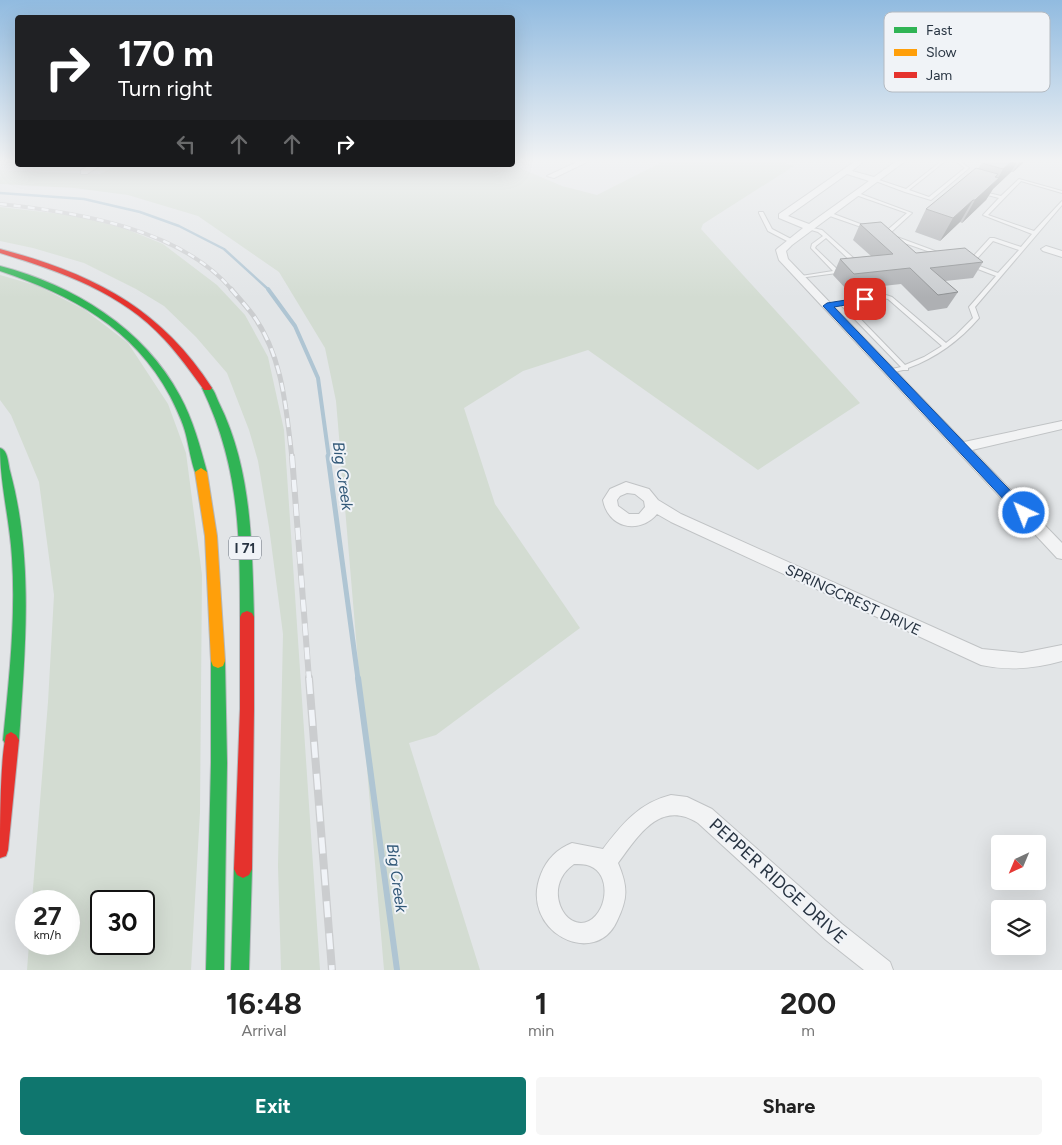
<!DOCTYPE html>
<html lang="en">
<head>
<meta charset="utf-8">
<style>
  body { margin:0; font-family:Figtree,sans-serif; background:#f6f6f6; color:#222; height:100vh; display:flex; flex-direction:column; font-size:19px; white-space:nowrap }
  * { box-sizing:border-box; margin:0 }
  p { font-size:16px; color:#767676 }
  .icon { flex:none; width:28px; height:28px; fill:none; stroke:currentColor; stroke-width:2; stroke-linecap:round; stroke-linejoin:round }
  .map { position:relative; height:970px; overflow:hidden }
  .sheet { display:flex; flex-direction:column; background:#fff; flex:1 }
  .sheet>* { flex:none }
  .banner { position:absolute; left:15px; top:15px; width:500px; height:152px; border-radius:5px; box-shadow:0 5px 20px #0002; background:#202124; color:#fff; overflow:hidden }
  .needle { width:32px; rotate:224deg }
  .buttons { position:absolute; left:991px; top:835px; display:grid; gap:10px }
  .buttons a { display:grid; place-items:center; width:55px; height:55px; border-radius:5px; background:#fff; box-shadow:0 5px 20px #0002; font-size:25px }
  .speed { position:absolute; left:15px; top:890px; display:flex; gap:10px; font-size:25px; font-weight:700; text-align:center }
  .speed>* { display:grid; place-content:center; width:65px; height:65px; border-radius:50%; background:#fff; box-shadow:0 5px 20px #0002; line-height:1 }
  .speed small { font-size:12px; font-weight:400 }
  .speed .limit { border:2px solid #111; border-radius:8px; background:#fff; color:#111 }
  .pin { position:absolute; display:grid; place-items:center; width:42px; height:42px; color:#fff; margin:-21px; border-radius:10px; box-shadow:0 2px 8px #0006 }
  .me { position:absolute; width:55px; margin:-28px; rotate:317deg; stroke-linejoin:round; filter:drop-shadow(0 0 4px #0008) }
  .turn { display:flex; align-items:center; gap:18px; height:105px; padding:0 20px; font-size:22px }
  .turn .icon { width:65px; height:65px; stroke-width:2.5 }
  .turn b { display:block; font-size:35px; line-height:42px }
  .lanes { display:flex; align-items:center; height:48px; padding:0 20px; background:#0003; justify-content:center; gap:25px; direction:ltr }
  .lanes .off { opacity:.35 }
  .eta { display:flex; justify-content:space-evenly; align-items:center; height:85px; text-align:center }
  .eta b { font-size:30px; font-weight:700; line-height:35px }
  .primary-button { display:flex; gap:10px; margin-top:auto; padding:10px 20px }
  .primary-button a { flex:1; height:58px; border-radius:5px; background:#0f766e; color:#fff; font-size:20px; font-weight:700; line-height:58px; text-align:center }
  .primary-button a+a { background:#f6f6f6; color:#222 }
  .map>svg:first-child { display:block }
  .green { fill:#d3dcd2; fill-rule:evenodd }
  .lines { fill:none; stroke-linecap:round; stroke-linejoin:round }
  .stream-far3 { stroke:#afc5d3; stroke-width:2.5 }
  .stream-far2 { stroke:#afc5d3; stroke-width:4 }
  .stream-far1 { stroke:#afc5d3; stroke-width:5 }
  .stream { stroke:#afc5d3; stroke-width:6 }
  .lane-casing { stroke:#c0c3c5; stroke-width:2 }
  .street-casing { stroke:#c0c3c5; stroke-width:2 }
  .fast-casing { stroke:#b4b8bc; stroke-width:2 }
  .slow-casing { stroke:#b4b8bc; stroke-width:2 }
  .jam-casing { stroke:#b4b8bc; stroke-width:2 }
  .lane { fill:#f2f3f4; fill-rule:evenodd }
  .street { fill:#f2f3f4; fill-rule:evenodd }
  .fast { fill:#30b455; fill-rule:evenodd }
  .slow { fill:#ff9f0a; fill-rule:evenodd }
  .jam { fill:#e5322d; fill-rule:evenodd }
  .rail-far3-casing { stroke:#cbcdcf; stroke-width:4 }
  .rail-far2-casing { stroke:#cbcdcf; stroke-width:5 }
  .rail-far1-casing { stroke:#cbcdcf; stroke-width:6 }
  .rail-casing { stroke:#cbcdcf; stroke-width:8 }
  .rail-far3 { stroke:#f0f3f7; stroke-width:2.5; stroke-dasharray:7; stroke-linecap:butt }
  .rail-far2 { stroke:#f0f3f7; stroke-width:3; stroke-dasharray:9; stroke-linecap:butt }
  .rail-far1 { stroke:#f0f3f7; stroke-width:4.5; stroke-dasharray:12; stroke-linecap:butt }
  .rail { stroke:#f0f3f7; stroke-width:5.5; stroke-dasharray:16; stroke-linecap:butt }
  .wall { fill:#aeb0b3 }
  .shaded-wall { fill:#8d9092 }
  .building { fill:#cacdd0; stroke:#8d9092 }
  .route { fill:#1a73e8; stroke:#114b97 }
  .labels { text-anchor:middle; dominant-baseline:central; stroke-width:4; stroke-linejoin:round; paint-order:stroke }
  .shield { fill:#f0f3f7; stroke:#646d78; stroke-width:1 }
  .shield-label { font-size:14px; font-weight:bold; fill:#283442 }
  .street-label { font-size:15px; fill:#283442; stroke:#f0f3f7 }
  .water-label { font-size:16px; font-style:italic; fill:#305777; stroke:#f0f3f7 }
  .near-street-label { font-size:18px; fill:#283442; stroke:#f0f3f7 }
  .key { fill:#f0f3f7; stroke:#b4bac1; stroke-width:1 }
  .key-label { font-size:14px; fill:#283442 }
</style>
</head>
<body>
<div class="map">
<svg width="1062" height="970" viewBox="0 0 1062 970">
  <rect width="100%" height="100%" fill="#e2e5e7"/>
  <path class="green" d="M662 162H782L794 166 703 224 701 229 860 403 758 470 588 350 523 371 464 408 495 504 580 628 436 735 409 743 480 970H384L336 401 325 348 279 272 198 216 128 195 74 188 0 184V170L100 174 117 165H513L562 186 597 195Z
    M0 207 78 216 126 229 163 244 217 285 245 315 268 357 284 430 320 970H281L278 866 283 634 269 527 258 461 249 430 227 373 196 337 164 306 136 289 84 263 33 248 0 241Z
    M0 275 38 286 85 310 128 343 168 404 186 453 202 575 200 812 191 970H27L29 944H69V901H32L48 702 54 595 39 482 11 415 0 400ZM101 901H144V944H101Z"/>
  <g class="lines">
    <path class="stream-far3" d="M0 193 84 199 140 212 179 226 224 249 269 290"/>
    <path class="stream-far2" d="M268 289 295 326 318 378 329 458"/>
    <path class="stream-far1" d="M328 456 358 679"/>
    <path class="stream" d="M358 678 397 970"/>
    <defs>
      <path id="lane" d="M940 162H944L909 190 929 197 965 168 957 162H961L969 168 931 200 905 192 873 180 876 179 906 189Z
        M1019 179 1062 191V193L1021 181 988 215 1034 231 1062 201V205L975 307 979 318C960 340 936 358 908 368V370H903L890 373 888 372V370L901 367 841 305 827 308 824 306 825 305 883 294 892 297 946 343 956 335 973 318 969 307 996 276 970 266V264H974L998 273 1019 250 993 241 973 263H969V261L990 238H994L1021 247 1032 234 983 215 999 198 980 193V191L1001 196ZM883 298 888 299 942 346 924 357 905 365 846 304Z
        M856 193H858L912 213 888 235H884V233L907 213 856 195Z
        M759 212H763L772 229 793 240V242H789L768 231 759 213Z
        M827 213H831L871 228 867 229 827 215Z
        M808 227 822 230 859 263V265H855L826 238 816 246 815 248 838 270H842L844 271 837 273 799 278V277L801 276 833 271 811 248 812 244 823 236 818 232 808 229Z
        M893 237H897L943 254 939 255 893 239Z"/>
      <path id="street" d="M577 162H587L554 178 547 176Z
        M854 162H863L852 171 874 177 895 162H904L792 245 786 251 788 259 964 442 1062 421V429L972 450 1062 543V559L1057 558 779 260 776 250 778 248 803 228 779 218V214ZM847 174 869 181 809 224 788 216Z
        M91 165H101L87 174H81V170Z
        M1046 246 1062 251V257L1043 251 1041 249Z
        M626 482 649 489 658 500 681 514 982 649 1022 653 1062 645V661C1034 669 1009 671 981 665L671 522 657 514C639 535 608 528 603 500L610 489ZM627 493 635 494 644 501 645 507 639 514H629L618 506 617 500 620 496Z
        M671 795 687 797 712 809 842 924 890 962 893 970H864L826 940 698 823C660 799 638 836 618 863 628 887 628 898 617 921 595 970 518 931 541 874 547 859 557 849 572 843L603 849C622 824 639 803 671 795ZM574 864C579 864 585 864 590 866 611 874 608 911 589 921 565 933 541 887 574 864Z"/>
      <path id="fast" d="M0 266C73 285 144 328 180 396 193 420 200 446 207 472L205 475 201 476C197 475 197 476 195 472 191 461 189 447 186 435 183 422 176 408 170 396 133 327 71 295 0 271Z
        M207 385C214 387 216 397 219 403 252 469 252 545 254 617L252 621 247 623 242 621 240 617C240 533 239 465 202 388Z
        M0 448C8 450 8 463 10 471 34 559 25 651 19 740L16 745 11 748 6 745 3 740C9 680 16 618 12 558 10 521 0 485 0 448Z
        M218 654 223 656 225 661 227 763 224 970H206L211 763V661L213 656Z
        M243 860 249 863 252 869 249 970H231L234 869 237 863Z"/>
      <path id="slow" d="M201 468 207 472 217 536 225 661 223 666 218 668 213 666 211 661 205 536 195 472Z"/>
      <path id="jam" d="M0 249C91 273 160 307 212 388L210 390H204C191 372 179 355 164 339 121 292 59 271 0 253Z
        M247 611 252 613 254 617V709L252 869 249 875 243 878 237 875 234 869 240 709V617L242 613Z
        M11 732 16 735 19 740 8 850 6 856 0 858C0 828 0 761 6 735Z"/>
    </defs>
    <use href="#lane" class="lane-casing"/>
    <use href="#street" class="street-casing"/>
    <use href="#fast" class="fast-casing"/>
    <use href="#slow" class="slow-casing"/>
    <use href="#jam" class="jam-casing"/>
    <use href="#lane" class="lane"/>
    <use href="#street" class="street"/>
    <use href="#fast" class="fast"/>
    <use href="#slow" class="slow"/>
    <use href="#jam" class="jam"/>
    <defs>
      <path id="rail-far3" d="M0 204C75 212 180 228 232 290"/>
      <path id="rail-far2" d="M231 289C238 297 246 306 253 315 283 357 286 408 292 458"/>
      <path id="rail-far1" d="M292 456 309 679"/>
      <path id="rail" d="M309 678 332 970"/>
    </defs>
    <use href="#rail-far3" class="rail-far3-casing"/>
    <use href="#rail-far2" class="rail-far2-casing"/>
    <use href="#rail-far1" class="rail-far1-casing"/>
    <use href="#rail" class="rail-casing"/>
    <use href="#rail-far3" class="rail-far3"/>
    <use href="#rail-far2" class="rail-far2"/>
    <use href="#rail-far1" class="rail-far1"/>
    <use href="#rail" class="rail"/>
  </g>
  <path class="wall" d="M982 162H1024L1013 172H1011L993 189 986 200 962 223 960 222 940 241 915 232 926 209 978 169Z
    M860 224 916 253 983 262 973 278 945 281 958 292 947 308 928 311 901 284 847 290 833 275 840 259 871 256 853 240Z"/>
  <path class="shaded-wall" d="M1011 162H1017L1011 172 993 189 986 200 962 223 975 200 998 174 992 185 997 180 1003 169Z
    M1020 162H1024L1013 172Z
    M973 200 960 222 940 241 953 218Z"/>
  <path class="building" d="M983 162H1011L1003 169 982 163Z
    M976 168 998 174 995 177 999 178 975 200H973L953 218 926 209Z
    M881 222 916 253 965 248 983 262 930 268 958 292 938 295 910 268 854 274 840 259 893 254 860 224Z"/>
  <linearGradient id="sky" x2="0" y2="1"><stop stop-color="#91bbe0"/><stop offset="0.54" stop-color="#f2f3f4"/><stop offset="1" stop-color="#f2f3f4" stop-opacity="0"/></linearGradient>
  <rect width="1062" height="298" fill="url(#sky)"/>
  <path class="route" d="M865 297 869 299 868 301 834 307 1029 510 1030 513 1029 517H1020L823 306 827 303Z"/>
  <g class="labels">
    <rect class="shield" x="229" y="536.5" width="32" height="23" rx="4"/>
    <g class="shield-label">
      <text x="245" y="548">I 71</text>
    </g>
    <g class="street-label">
      <text transform="translate(853 600) rotate(25)">SPRINGCREST DRIVE</text>
    </g>
    <g class="water-label">
      <text transform="translate(343 476) rotate(82)">Big Creek</text>
      <text transform="translate(397 878) rotate(82)">Big Creek</text>
    </g>
    <g class="near-street-label">
      <text transform="translate(778 881) rotate(42)">PEPPER RIDGE DRIVE</text>
    </g>
  </g>
  <rect x="884" y="12" width="166" height="80" rx="8" class="key"/>
  <rect x="894" y="27" width="23" height="6" fill="#30b455"/>
  <rect x="894" y="49" width="23" height="7" fill="#ff9f0a"/>
  <rect x="894" y="72" width="23" height="6" fill="#e5322d"/>
  <g class="key-label">
    <text x="926" y="35">Fast</text>
    <text x="926" y="57">Slow</text>
    <text x="926" y="80">Jam</text>
  </g>
</svg>
<div class="buttons">
<a><svg class="needle" viewBox="-14 -14 28 28"><path d="M0-13l5 13h-10z" fill="#e53935"/><path d="M0 13l5-13h-10z" fill="#767676"/></svg></a>
<a><svg class="icon" aria-label="layers" viewBox="0 0 24 24"><path d="M12 4l9 5-9 5-9-5zM3 14l9 5 9-5"/></svg></a>
</div>
<div class="speed"><div>27<small>km/h</small></div><div class="limit">30</div></div>
<div class="pin" style="left:865px;top:299px;background:#d93025"><svg class="icon" aria-label="arrive" viewBox="0 0 24 24"><path d="M6 21V4h12l-3 4 3 4H6"/></svg></div>
<svg class="me" style="left:1024px;top:513px" viewBox="-20 -20 40 40"><circle r="17" fill="#1a73e8" stroke="#fff" stroke-width="3"/><path d="M0-11L8 9 0 5-8 9z" fill="#fff"/></svg>
<div class="banner">
<div class="turn"><svg class="icon" aria-label="right" viewBox="0 0 24 24"><path d="M7 20v-9h11M14 6l5 5-5 5"/></svg><div><b>170 m</b>Turn right</div></div>
<div class="lanes"><svg class="icon off" aria-label="left" viewBox="0 0 24 24"><path d="M17 20v-9H6M10 6l-5 5 5 5"/></svg><svg class="icon off" aria-label="ahead" viewBox="0 0 24 24"><path d="M12 20V5M6 11l6-6 6 6"/></svg><svg class="icon off" aria-label="ahead" viewBox="0 0 24 24"><path d="M12 20V5M6 11l6-6 6 6"/></svg><svg class="icon" aria-label="right" viewBox="0 0 24 24"><path d="M7 20v-9h11M14 6l5 5-5 5"/></svg></div>
</div>
</div>
<section class="sheet">
<div class="eta">
<div><b>16:48</b><p>Arrival</p></div>
<div><b>1</b><p>min</p></div>
<div><b>200</b><p>m</p></div>
</div>
<div class="primary-button"><a>Exit</a><a>Share</a></div>
</section>
</body>
</html>
